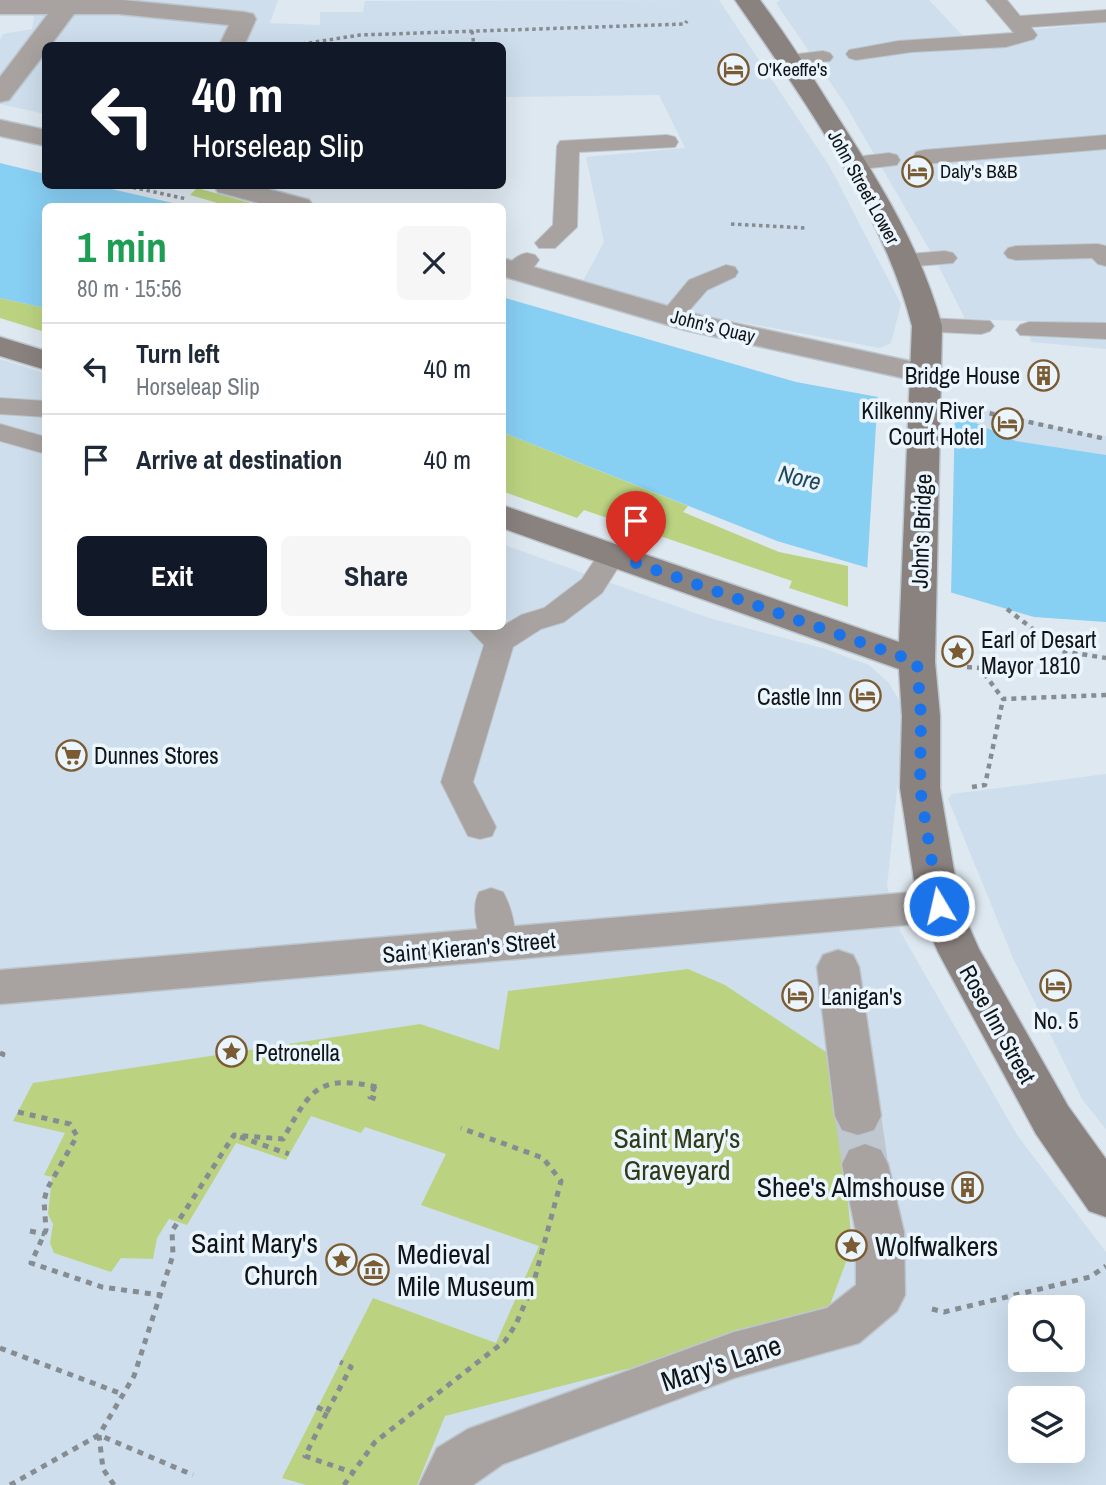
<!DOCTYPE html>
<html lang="en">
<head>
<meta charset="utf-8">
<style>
  body { margin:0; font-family:"Archivo Narrow",sans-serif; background:#f6f6f7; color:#1f2937; height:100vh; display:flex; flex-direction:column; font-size:26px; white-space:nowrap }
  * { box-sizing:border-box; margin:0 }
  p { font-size:23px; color:#747a83 }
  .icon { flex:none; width:38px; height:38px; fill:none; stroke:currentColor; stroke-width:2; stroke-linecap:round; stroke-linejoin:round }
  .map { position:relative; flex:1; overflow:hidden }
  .details { position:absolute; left:42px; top:203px; width:464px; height:427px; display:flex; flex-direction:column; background:#fff; border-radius:10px; box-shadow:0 7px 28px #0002 }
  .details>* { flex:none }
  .banner { position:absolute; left:42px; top:42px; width:464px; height:147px; border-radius:10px; box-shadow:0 7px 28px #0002; background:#111827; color:#fff; overflow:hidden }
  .buttons { position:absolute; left:1008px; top:1295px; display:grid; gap:14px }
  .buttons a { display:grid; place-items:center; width:77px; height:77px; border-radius:10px; background:#fff; box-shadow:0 7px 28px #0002; font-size:35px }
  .pin { position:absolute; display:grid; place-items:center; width:60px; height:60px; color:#fff; margin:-72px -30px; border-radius:50% 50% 50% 0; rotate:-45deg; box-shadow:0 0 7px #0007 }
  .pin .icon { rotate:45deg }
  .me { position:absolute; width:77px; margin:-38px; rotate:351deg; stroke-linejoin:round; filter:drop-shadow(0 0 5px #0008) }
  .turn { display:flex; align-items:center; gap:24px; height:147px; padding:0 35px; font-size:32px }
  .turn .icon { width:91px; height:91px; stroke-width:2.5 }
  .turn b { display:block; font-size:49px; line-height:60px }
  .round { display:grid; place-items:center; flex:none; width:74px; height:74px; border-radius:10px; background:#f6f6f7 }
  .overview { display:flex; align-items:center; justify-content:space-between; height:119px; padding:0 35px }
  h1 { font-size:42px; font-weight:700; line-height:52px; color:#1e9e55 }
  .action { display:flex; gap:14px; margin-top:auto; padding:14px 35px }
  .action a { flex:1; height:80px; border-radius:10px; background:#111827; color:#fff; font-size:28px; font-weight:700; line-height:80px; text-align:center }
  .action a+a { background:#f6f6f7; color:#1f2937 }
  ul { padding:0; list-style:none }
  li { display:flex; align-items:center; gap:21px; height:91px; padding:0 35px; border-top:2px solid #e0e1e3 }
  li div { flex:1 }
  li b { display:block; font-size:26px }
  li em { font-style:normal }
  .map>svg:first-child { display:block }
  .built { fill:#cedeec; fill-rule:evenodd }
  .green { fill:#bbd381 }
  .water { fill:#88cff4 }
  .pier { fill:#dee8f0 }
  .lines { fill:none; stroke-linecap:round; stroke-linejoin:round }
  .street-tunnel { stroke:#bfc8cf; stroke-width:46; stroke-dasharray:46 23; stroke-linecap:butt }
  .lane-casing { stroke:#bdc6cd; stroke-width:2 }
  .street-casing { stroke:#bdc6cd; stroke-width:3 }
  .secondary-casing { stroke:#bdc6cd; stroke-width:3 }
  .path-far2 { stroke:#868d92; stroke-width:3.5; stroke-dasharray:3.5 3.5; stroke-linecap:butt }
  .path-far1 { stroke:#868d92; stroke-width:4.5; stroke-dasharray:5 5; stroke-linecap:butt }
  .path { stroke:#868d92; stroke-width:5; stroke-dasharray:6 6; stroke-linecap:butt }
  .lane { fill:#a8a3a1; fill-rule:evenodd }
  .street { fill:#a8a3a1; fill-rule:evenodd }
  .secondary { fill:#8a827f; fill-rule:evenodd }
  .route { stroke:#1a73e8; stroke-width:12; stroke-dasharray:0 21.6 }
  .labels { text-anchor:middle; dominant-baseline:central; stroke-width:7; stroke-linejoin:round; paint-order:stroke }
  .far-poi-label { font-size:19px; fill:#111517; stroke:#ebf5fe; text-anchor:start }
  .far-street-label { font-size:19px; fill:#111517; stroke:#ebf5fe }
  .poi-label { font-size:23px; fill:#111517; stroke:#ebf5fe; text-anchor:start }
  .street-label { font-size:23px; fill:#111517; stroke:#ebf5fe }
  .water-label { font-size:24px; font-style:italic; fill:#21495d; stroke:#ebf5fe }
  .near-park-label { font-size:28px; fill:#313b18; stroke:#ebf5fe }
  .near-poi-label { font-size:28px; fill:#111517; stroke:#ebf5fe; text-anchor:end }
  .near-street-label { font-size:28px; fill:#111517; stroke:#ebf5fe }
</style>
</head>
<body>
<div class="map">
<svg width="1106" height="1485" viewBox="0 0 1106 1485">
  <rect width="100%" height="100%" fill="#dee8f0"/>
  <path class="built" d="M16 0H278L270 23 320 25V12H363L365 1 719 0 830 167 901 304 891 343 880 348 702 315 583 281 604 242 586 157 685 148 659 95 502 97V46H46L45 114 0 104V40L3 34 32 29 35 12Z
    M780 0H929L963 36 1106 23V349L1031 342 1027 321 965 319 936 261 845 104 776 3Z
    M0 359 45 373 46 626H502V544L709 618 825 649 869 665 889 683 900 702 904 724 887 886 900 931 1017 1135 1106 1252V1485H0ZM1020 1307H1073V1360H1020ZM1020 1398H1073V1451H1020Z
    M955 404 980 407 1070 431 1106 436V455L1016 441 956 415Z
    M1106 774V1129L1082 1099 1013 958 948 799 952 794Z"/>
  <path class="green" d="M197 188 261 206H228L190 195Z
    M0 298 45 308V332L0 318Z
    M502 432 688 506 683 512 779 552 848 566V607L789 588 792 581 584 510 577 518 502 491Z
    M688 969 725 985 835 1058 852 1246 825 1318 445 1416 417 1485H306L282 1478 373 1298 496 1343 539 1246 421 1205 446 1154 365 1127 361 1133 311 1116 286 1160 236 1143 187 1225 169 1219 157 1238 153 1259 121 1258 111 1272 54 1253 50 1243 53 1224 48 1214 52 1177 44 1175 65 1133 13 1121 33 1083 420 1024 499 1050 508 991Z"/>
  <path class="water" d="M0 163 45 174 46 186H98L186 206H46L45 308 0 298Z
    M502 297 796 382 944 409 1016 441 1106 455V622L1034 617 777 541 502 432Z"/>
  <path class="pier" d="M878 393 955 410 951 596 867 571Z"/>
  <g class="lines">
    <path class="street-tunnel" d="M858 1116 865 1164"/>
    <defs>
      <path id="lane" d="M986 0H1007L1020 16 1106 10V22L1031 27 1037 35 1034 39 1006 47 912 52 856 60 849 58 846 54 849 50 898 41 1014 33Z
        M823 51 830 53 833 57 830 61 789 66 782 64 779 60 782 56Z
        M667 135 675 137 678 142 675 147 579 152 577 227 555 248H539L535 243 553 225 557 146 560 141Z
        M1106 135V149L924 164 916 162 913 157 916 152 924 150Z
        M889 153 897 155 900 160 897 165 854 170 846 168 843 163 846 158Z
        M1098 244 1106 246V266L1098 264 1092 258 1016 260 1008 258 1004 253 1008 248 1016 246Z
        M945 251 953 253 957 258 953 263 905 267 897 265 893 260 897 255Z
        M527 253 535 255 539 260C531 272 523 280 507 276L504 271C510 262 516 255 527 253Z
        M726 265 735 267 738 272 735 277 707 290 680 321 671 323 662 321 659 316 689 280Z
        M927 318 990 321 994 326 990 331 981 334 918 331 914 326 918 321Z
        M1029 322 1106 323V339L1020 335 1016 330 1020 325Z
        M0 398 46 401V417L0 414Z
        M0 424 46 437V454L0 441Z
        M612 546 622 549 626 555 602 593 564 622 541 629 513 647 473 782 496 827 492 836 480 839 468 836 441 782 484 645 466 626 501 627 521 615 544 608 582 579 602 549Z
        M491 888 503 892C512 908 520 937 511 954L499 957 487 954C478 938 470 908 479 892Z"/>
      <path id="street" d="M0 0H123L244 12 253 14 256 19 244 46H219L229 25 119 14H74L50 46H46V52L9 100 0 102V77L48 14H0Z
        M0 120 46 130V146L0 136Z
        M214 186H257L309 200 313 206H270L218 192Z
        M502 258 702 316 937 367 942 374 937 381 926 383 685 330 502 276Z
        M939 890 954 895 960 906 954 917 939 922 0 1004V970Z
        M838 950 853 955 859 967 881 1116 874 1130 858 1135 842 1130 835 1116 817 967 823 955Z
        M865 1144 881 1150 888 1164 904 1232 905 1295 897 1311 859 1343 734 1378 503 1464 473 1485H419L437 1448 468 1429 734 1332 827 1308 856 1285V1232L842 1164 849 1150Z"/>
      <path id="secondary" d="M735 0H760C788 37 812 76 837 116 880 183 921 248 942 326L935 662 940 716V788L960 906 979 949 1068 1106 1106 1159V1217L1089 1211 1036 1134 938 952 918 906 900 788 902 716 899 669 502 528V505L899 642 912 326C882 210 803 98 735 0Z
        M0 337 46 351V370L0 356Z"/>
    </defs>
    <use href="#lane" class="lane-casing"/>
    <use href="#street" class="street-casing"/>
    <use href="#secondary" class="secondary-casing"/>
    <path class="path-far2" d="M472 31 474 46
      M302 44 360 35 685 24 687 21
      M126 186 187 199
      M731 224 806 228"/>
    <path class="path-far1" d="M970 409 1106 439
      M1007 609 1061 651 1106 658
      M967 667 980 668 1003 699 1106 695
      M972 787 985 785 1003 699"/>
    <path class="path" d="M0 1053 3 1054 0 1061
      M375 1086 370 1097 379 1100
      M18 1112 70 1124 77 1136 47 1189 44 1201 46 1230 31 1263 102 1287 160 1295
      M240 1137 289 1154
      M30 1231 45 1234
      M932 1309 944 1312 1090 1277 1106 1266
      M0 1348 122 1394
      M317 1407 327 1412 305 1456 351 1472
      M327 1412 351 1367 340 1362
      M10 1485 99 1435 193 1475
      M114 1485 103 1469 99 1435 134 1376 173 1255 172 1231 234 1135 283 1139C311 1089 318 1073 381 1088
      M344 1485 375 1442 505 1341 516 1324 533 1285 561 1181 543 1158 461 1128"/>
    <use href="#lane" class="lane"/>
    <use href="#street" class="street"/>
    <use href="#secondary" class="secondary"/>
  </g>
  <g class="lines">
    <path class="route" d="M636 563 917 662 921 716 920 788 939 906"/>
  </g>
  <defs>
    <symbol id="hotel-ring" viewBox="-11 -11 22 22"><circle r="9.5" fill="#ebf5fe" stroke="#7b5b31" stroke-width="1.5"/><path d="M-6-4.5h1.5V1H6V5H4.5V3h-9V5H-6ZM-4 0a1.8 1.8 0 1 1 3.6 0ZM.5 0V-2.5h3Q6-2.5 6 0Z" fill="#7b5b31"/></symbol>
    <symbol id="building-ring" viewBox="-11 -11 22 22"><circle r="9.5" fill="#ebf5fe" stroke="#7b5b31" stroke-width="1.5"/><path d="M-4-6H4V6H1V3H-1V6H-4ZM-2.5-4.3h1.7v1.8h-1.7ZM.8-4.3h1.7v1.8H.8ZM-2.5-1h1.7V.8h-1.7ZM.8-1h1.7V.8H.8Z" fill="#7b5b31"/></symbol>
    <symbol id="sight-ring" viewBox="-11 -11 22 22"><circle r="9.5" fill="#ebf5fe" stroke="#7b5b31" stroke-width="1.5"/><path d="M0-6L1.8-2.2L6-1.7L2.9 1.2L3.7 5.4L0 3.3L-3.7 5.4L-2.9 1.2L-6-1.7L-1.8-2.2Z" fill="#7b5b31"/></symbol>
    <symbol id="supermarket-ring" viewBox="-11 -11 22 22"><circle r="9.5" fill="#ebf5fe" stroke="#7b5b31" stroke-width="1.5"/><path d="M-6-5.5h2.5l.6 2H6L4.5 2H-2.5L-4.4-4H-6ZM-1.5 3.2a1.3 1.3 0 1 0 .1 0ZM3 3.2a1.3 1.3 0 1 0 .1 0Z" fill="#7b5b31"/></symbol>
    <symbol id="museum-ring" viewBox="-11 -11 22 22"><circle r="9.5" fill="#ebf5fe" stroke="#7b5b31" stroke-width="1.5"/><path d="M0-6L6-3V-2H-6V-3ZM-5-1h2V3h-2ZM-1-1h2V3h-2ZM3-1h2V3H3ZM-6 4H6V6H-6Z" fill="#7b5b31"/></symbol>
  </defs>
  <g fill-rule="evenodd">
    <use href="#hotel-ring" x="716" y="52" width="35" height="35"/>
    <use href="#hotel-ring" x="900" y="154" width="35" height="35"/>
    <use href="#building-ring" x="1026" y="358" width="35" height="35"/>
    <use href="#hotel-ring" x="990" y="406" width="35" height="35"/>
    <use href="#sight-ring" x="940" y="634" width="35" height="35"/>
    <use href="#hotel-ring" x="848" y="678" width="35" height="35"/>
    <use href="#supermarket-ring" x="54" y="738" width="35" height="35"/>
    <use href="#hotel-ring" x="1038" y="968" width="35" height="35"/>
    <use href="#hotel-ring" x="780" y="978" width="35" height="35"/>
    <use href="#sight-ring" x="214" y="1034" width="35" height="35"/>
    <use href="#building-ring" x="950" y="1170" width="35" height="35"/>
    <use href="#sight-ring" x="834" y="1228" width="35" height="35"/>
    <use href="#sight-ring" x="324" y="1242" width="35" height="35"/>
    <use href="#museum-ring" x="356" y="1252" width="35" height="35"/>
  </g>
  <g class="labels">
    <g class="far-poi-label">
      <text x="757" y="69">O'Keeffe's</text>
      <text x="940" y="171">Daly's B&amp;B</text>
    </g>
    <g class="far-street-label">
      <text transform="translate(864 187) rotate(61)">John Street Lower</text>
      <text transform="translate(713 326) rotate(14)">John's Quay</text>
    </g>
    <g class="poi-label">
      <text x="1020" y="375" text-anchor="end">Bridge House</text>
      <text x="984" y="410" text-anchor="end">Kilkenny River<tspan x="984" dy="26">Court Hotel</tspan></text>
      <text x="981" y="639">Earl of Desart<tspan x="981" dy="26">Mayor 1810</tspan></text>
      <text x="842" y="696" text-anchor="end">Castle Inn</text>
      <text x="94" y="755">Dunnes Stores</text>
      <text x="821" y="996">Lanigan's</text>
      <text x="1056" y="1020" text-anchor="middle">No. 5</text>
      <text x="255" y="1052">Petronella</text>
    </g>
    <g class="street-label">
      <text transform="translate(921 531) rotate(-88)">John's Bridge</text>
      <text transform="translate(469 947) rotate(-5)">Saint Kieran's Street</text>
      <text transform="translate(998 1024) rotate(61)">Rose Inn Street</text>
    </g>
    <g class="water-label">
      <text transform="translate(800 477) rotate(13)">Nore</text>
    </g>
    <g class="near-park-label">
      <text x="677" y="1138">Saint Mary's<tspan x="677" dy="32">Graveyard</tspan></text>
    </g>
    <g class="near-poi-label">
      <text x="945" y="1187">Shee's Almshouse</text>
      <text x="318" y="1243">Saint Mary's<tspan x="318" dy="32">Church</tspan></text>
      <text x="875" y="1246" text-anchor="start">Wolfwalkers</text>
      <text x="397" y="1254" text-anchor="start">Medieval<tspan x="397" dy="32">Mile Museum</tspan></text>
    </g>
    <g class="near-street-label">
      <text transform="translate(721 1363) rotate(-18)">Mary's Lane</text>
    </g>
  </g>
</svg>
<div class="buttons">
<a><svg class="icon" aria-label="search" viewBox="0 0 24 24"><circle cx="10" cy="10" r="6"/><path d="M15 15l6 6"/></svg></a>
<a><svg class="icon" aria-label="layers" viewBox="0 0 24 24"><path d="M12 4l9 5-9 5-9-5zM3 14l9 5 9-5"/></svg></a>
</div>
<div class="pin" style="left:636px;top:563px;background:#d93025"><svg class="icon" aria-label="arrive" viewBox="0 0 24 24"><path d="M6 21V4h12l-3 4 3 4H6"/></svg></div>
<svg class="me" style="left:939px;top:906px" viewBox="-20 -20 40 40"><circle r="17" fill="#1a73e8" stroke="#fff" stroke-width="3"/><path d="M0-11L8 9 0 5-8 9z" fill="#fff"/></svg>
<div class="banner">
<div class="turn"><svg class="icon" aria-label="left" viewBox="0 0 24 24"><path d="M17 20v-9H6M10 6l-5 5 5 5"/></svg><div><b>40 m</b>Horseleap Slip</div></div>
</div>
<section class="details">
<div class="overview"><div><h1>1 min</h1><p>80 m · 15:56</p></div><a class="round"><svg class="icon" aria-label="close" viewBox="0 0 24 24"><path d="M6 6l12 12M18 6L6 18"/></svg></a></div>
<ul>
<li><svg class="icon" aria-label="left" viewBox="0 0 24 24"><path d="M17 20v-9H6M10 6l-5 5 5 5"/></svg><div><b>Turn left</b><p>Horseleap Slip</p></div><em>40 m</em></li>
<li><svg class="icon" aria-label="arrive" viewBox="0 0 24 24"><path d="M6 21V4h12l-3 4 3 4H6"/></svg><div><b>Arrive at destination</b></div><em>40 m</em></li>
</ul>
<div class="action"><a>Exit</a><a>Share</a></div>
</section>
</div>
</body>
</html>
